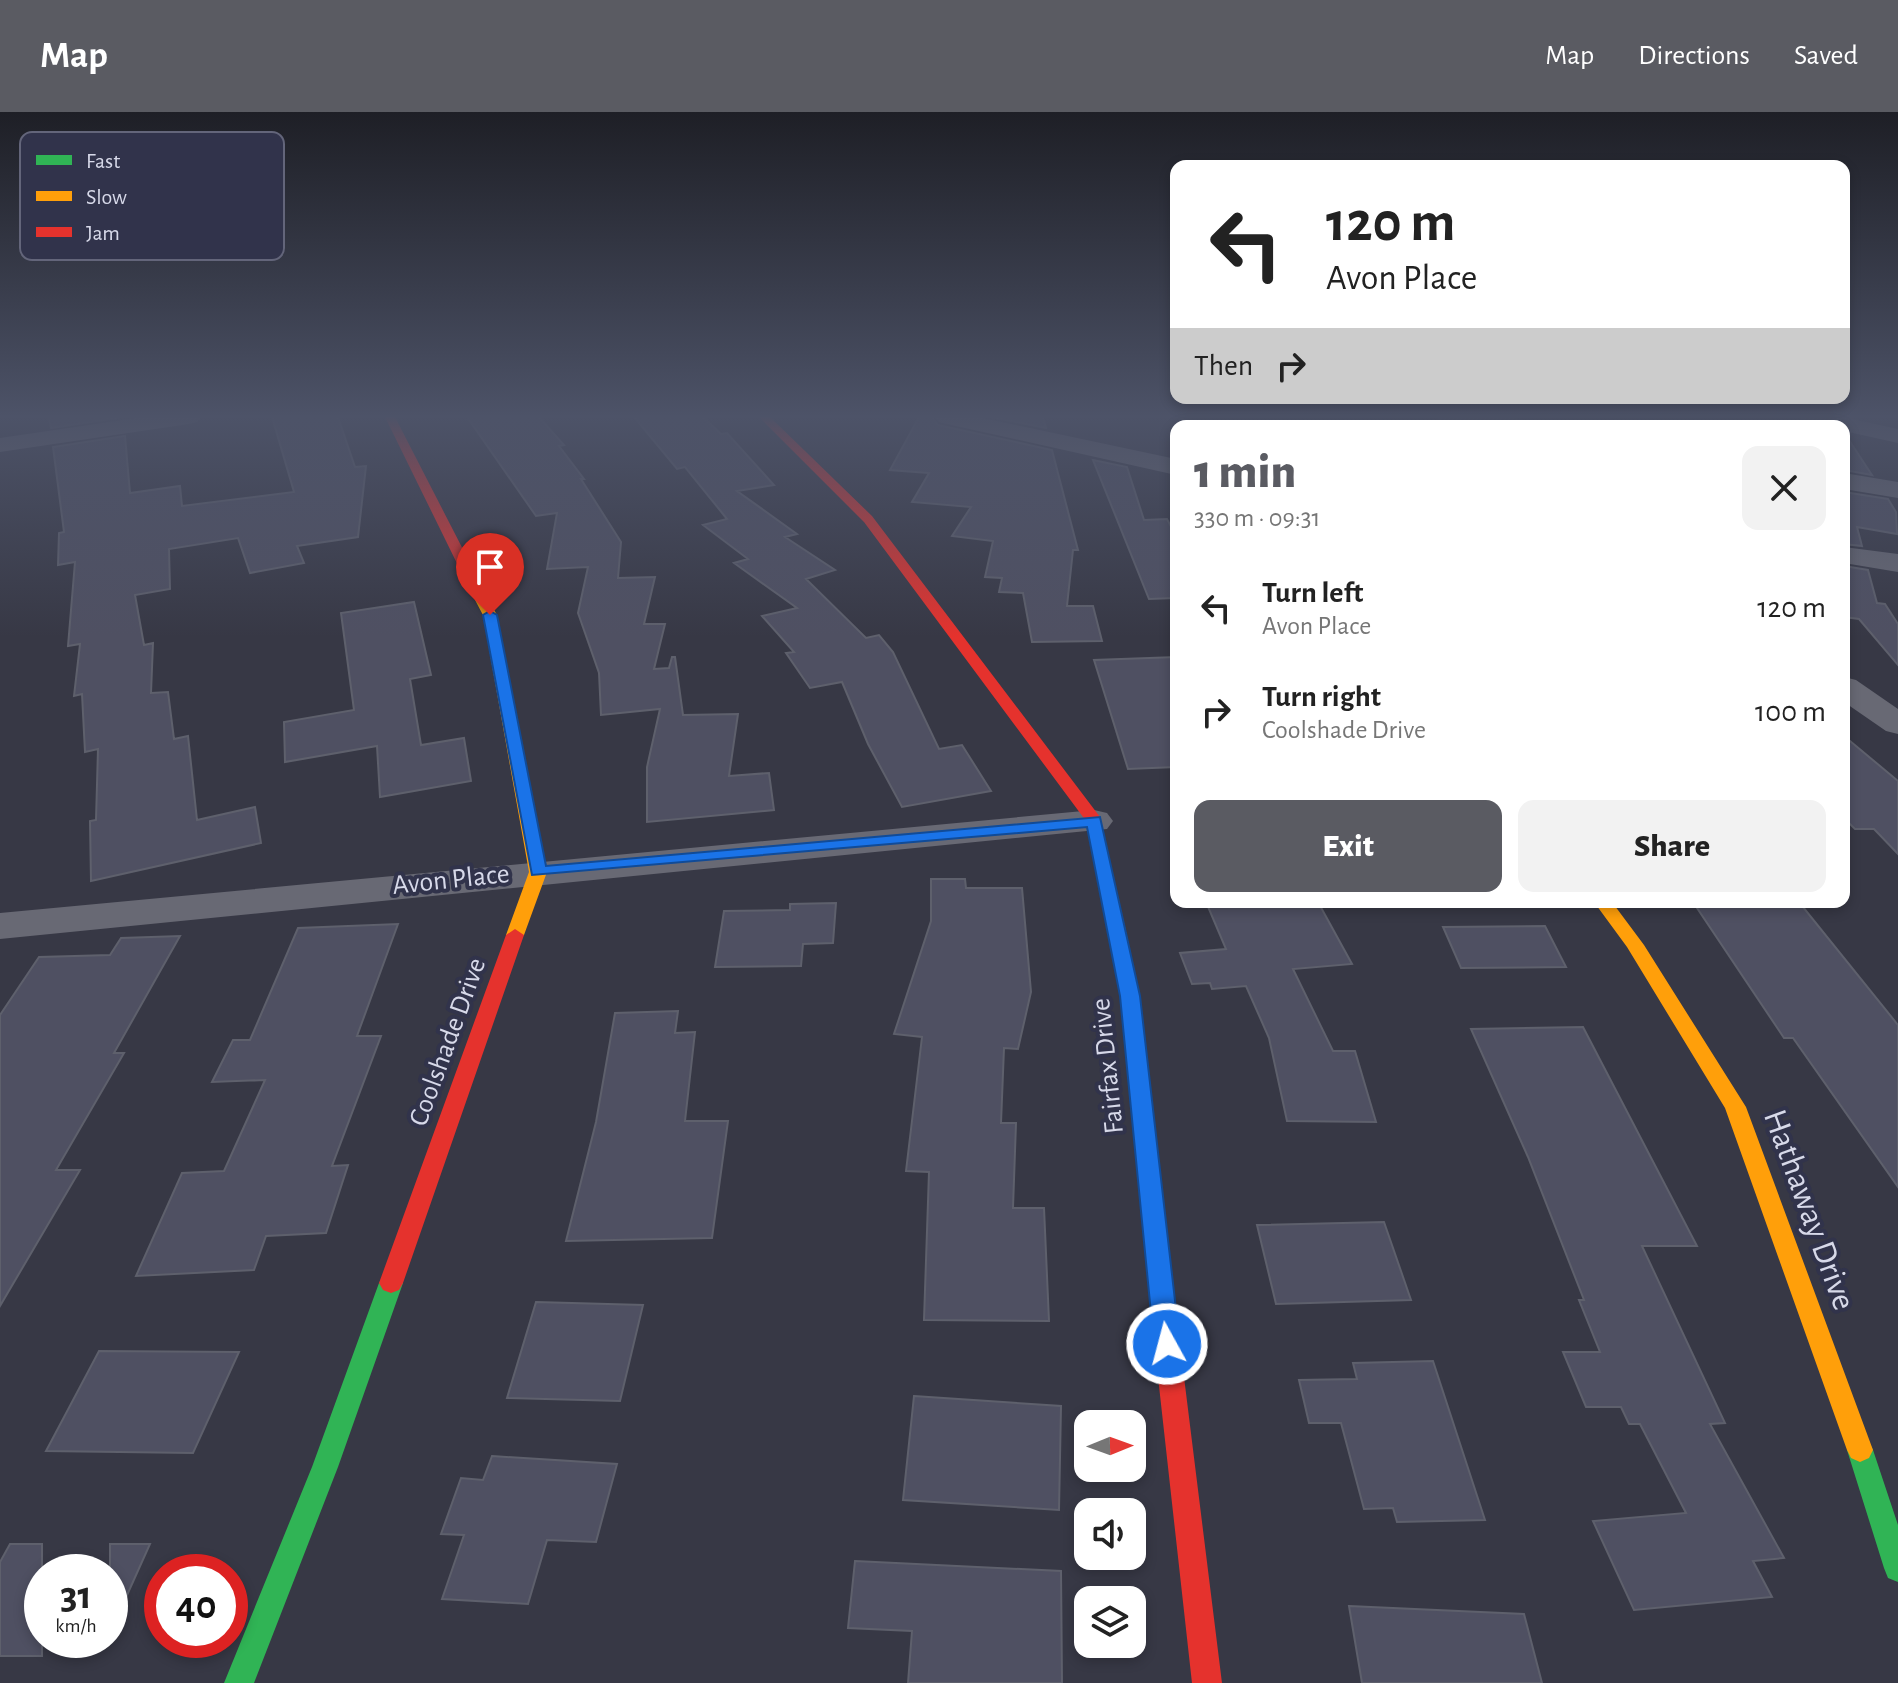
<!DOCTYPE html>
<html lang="en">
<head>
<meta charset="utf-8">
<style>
  body { margin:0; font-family:"Alegreya Sans",sans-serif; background:#f2f2f2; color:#222; height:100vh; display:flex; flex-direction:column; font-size:30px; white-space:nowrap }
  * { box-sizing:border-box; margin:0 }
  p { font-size:26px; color:#767676 }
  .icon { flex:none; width:44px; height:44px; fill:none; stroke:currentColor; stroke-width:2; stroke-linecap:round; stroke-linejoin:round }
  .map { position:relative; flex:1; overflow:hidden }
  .side { position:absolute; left:1170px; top:308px; width:680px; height:488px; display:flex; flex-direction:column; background:#fff; border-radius:16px; box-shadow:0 4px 12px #0003 }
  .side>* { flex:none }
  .banner { position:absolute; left:1170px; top:48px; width:680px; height:244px; border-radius:16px; box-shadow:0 4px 12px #0003; background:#fff; color:#222; overflow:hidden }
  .needle { width:52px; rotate:89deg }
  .fabs { position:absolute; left:1074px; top:1298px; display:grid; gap:16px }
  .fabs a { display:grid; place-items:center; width:72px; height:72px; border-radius:16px; background:#fff; box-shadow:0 4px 12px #0003; font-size:40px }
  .speed { position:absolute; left:24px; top:1442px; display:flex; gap:16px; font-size:40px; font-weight:700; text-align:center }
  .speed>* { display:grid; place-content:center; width:104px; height:104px; border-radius:50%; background:#fff; box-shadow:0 4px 12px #0003; line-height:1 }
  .speed small { font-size:20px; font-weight:400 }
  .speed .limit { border:12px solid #d22; background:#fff; color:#111 }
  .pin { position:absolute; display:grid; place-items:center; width:68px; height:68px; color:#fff; margin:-82px -34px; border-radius:50% 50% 50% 0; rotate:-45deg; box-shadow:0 0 8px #0007 }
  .pin .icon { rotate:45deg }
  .me { position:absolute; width:88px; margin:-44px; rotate:353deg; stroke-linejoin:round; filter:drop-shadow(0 0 6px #0008) }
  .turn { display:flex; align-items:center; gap:28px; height:168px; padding:0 24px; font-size:36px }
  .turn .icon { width:104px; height:104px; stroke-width:2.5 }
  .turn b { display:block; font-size:56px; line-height:68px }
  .then { display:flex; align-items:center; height:76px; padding:0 24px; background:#0003; gap:16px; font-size:30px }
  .round { display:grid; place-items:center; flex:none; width:84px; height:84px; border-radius:16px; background:#f2f2f2 }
  .headline { display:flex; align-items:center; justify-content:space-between; height:136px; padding:0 24px }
  h1 { font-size:48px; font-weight:800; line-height:60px; color:#5a5b62 }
  .cta { display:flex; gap:16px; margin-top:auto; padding:16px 24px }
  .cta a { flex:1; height:92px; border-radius:16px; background:#5a5b62; color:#fff; font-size:32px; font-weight:800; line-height:92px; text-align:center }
  .cta a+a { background:#f2f2f2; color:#222 }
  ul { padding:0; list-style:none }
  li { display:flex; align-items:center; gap:24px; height:104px; padding:0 24px }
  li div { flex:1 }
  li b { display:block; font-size:30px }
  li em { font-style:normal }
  header { display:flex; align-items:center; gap:48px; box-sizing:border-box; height:112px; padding:0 40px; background:#5a5b62; color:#fff }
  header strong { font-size:38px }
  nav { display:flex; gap:44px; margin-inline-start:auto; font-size:28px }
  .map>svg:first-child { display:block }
  .building { fill:#4f5062; stroke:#5e606c; stroke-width:2 }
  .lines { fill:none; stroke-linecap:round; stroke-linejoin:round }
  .street { fill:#686974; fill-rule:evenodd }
  .fast { fill:#30b455; fill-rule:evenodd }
  .slow { fill:#ff9f0a; fill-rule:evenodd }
  .jam { fill:#e5322d; fill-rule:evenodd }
  .route { fill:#1a73e8; stroke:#114b97; stroke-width:2 }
  .labels { text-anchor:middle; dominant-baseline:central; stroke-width:8; stroke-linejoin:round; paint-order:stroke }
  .street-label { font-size:28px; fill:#d7d9e9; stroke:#31334b }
  .near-street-label { font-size:34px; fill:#d7d9e9; stroke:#31334b }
  .key { fill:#31334b; stroke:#63657a; stroke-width:2 }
  .key-label { font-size:22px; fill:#d7d9e9 }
</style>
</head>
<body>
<header>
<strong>Map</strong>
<nav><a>Map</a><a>Directions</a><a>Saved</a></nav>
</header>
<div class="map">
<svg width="1898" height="1571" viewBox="0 0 1898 1571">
  <rect width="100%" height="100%" fill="#373845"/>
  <path class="building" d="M49 305H123L51 316Z
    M272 305H338L355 355 366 354 358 425 297 434 304 451 250 461 238 426 169 437 170 477 135 483 144 533 153 531 151 581 168 580 174 627 188 624 197 708 255 695 261 731 91 769 90 709 96 708 98 637 85 640 82 582 74 584 80 532 68 534 75 450 58 453 59 421 64 420 53 335 125 324 130 381 180 374 182 394 294 380Z
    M467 305H539L564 333 559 334 584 367H581L621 430 618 466 655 465 644 512H665L654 557 669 556 672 545H675L683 603 738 602 729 664 769 661 774 698 647 710V655L660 597 601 603 599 561 578 501 588 455 547 457 557 401 536 404Z
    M634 305H703L721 322 727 321 774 373 737 379 797 422 785 425 835 458 806 467 866 526 879 523 893 540 939 637 962 633 991 679 902 695 868 632 842 570 810 576 786 541 794 540 762 504 797 496 734 451 748 447 703 413 727 407 685 355 677 357Z
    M919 305H932L938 313 1052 338 1078 438H1073L1067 494H1093L1102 529 1032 530 1023 481 999 480 1002 466 985 465 993 429 952 424 971 395 912 390 929 361 890 358Z
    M991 305H1043L1046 316Z
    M1845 322 1872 363 1844 358Z
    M1093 348 1127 355 1144 408 1167 407 1176 424V486L1149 487Z
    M1844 380 1888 387 1896 400 1897 422 1857 415 1862 434 1844 432Z
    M1844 454 1868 458 1877 491 1885 492 1898 512V553L1859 507 1844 505Z
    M414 490 431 563 410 567 421 633 464 626 471 669 380 685 377 634 285 650 284 610 354 598 341 501Z
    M1176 545V655L1128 657 1094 548Z
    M1844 624 1898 669V742L1874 717H1855L1844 706Z
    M931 767H965L966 776H1022L1031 880 1018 937 1004 936 1001 1011H1016L1013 1096H1044L1049 1209 924 1208 929 1060 906 1059 922 925 894 922 931 809Z
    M1206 790H1318L1352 852 1293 857 1333 939H1355L1376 1010 1287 1009 1269 926 1246 874 1212 877 1210 871 1192 872 1180 841 1226 837Z
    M1693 790H1799L1898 913V1075L1793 926H1784Z
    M836 791 833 831 803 832 801 854 715 855 724 799 790 798V792Z
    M398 812 357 924H381L332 1054 348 1053 326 1121 266 1124 254 1158 136 1164 182 1061 224 1059 265 968 212 970 233 928H250L298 816Z
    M1545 814 1566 855 1461 856 1443 815Z
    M180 824 114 941H124L56 1058H80L0 1194V903L39 845 110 843 121 826Z
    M678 899 675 921 695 920 685 1009H728L712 1126 566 1129 596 1010 615 901Z
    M1583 915 1697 1134H1642L1725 1311 1710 1312 1784 1446 1753 1449 1772 1485 1634 1498 1593 1409 1686 1401 1640 1312H1629L1621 1295H1586L1563 1240H1600L1579 1188H1584L1528 1045 1471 917Z
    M1384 1110 1411 1188 1276 1192 1257 1113Z
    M536 1190 643 1193 620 1289 507 1286Z
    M99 1239 239 1240 193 1341 46 1339Z
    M1433 1249 1485 1408 1397 1410 1393 1396 1364 1397 1341 1311H1309L1299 1268 1357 1267 1353 1251Z
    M914 1284 1061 1294 1059 1398 903 1388Z
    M492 1344 617 1352 596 1430 547 1428 528 1492 442 1487 464 1423 441 1422 461 1366 483 1368Z
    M10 1432H42V1544H0V1450Z
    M110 1432H150L110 1521Z
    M855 1449 1061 1459 1062 1571H908L912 1519 848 1516Z
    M1349 1494 1524 1502 1542 1571H1362Z"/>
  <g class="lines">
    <path class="street" d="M143 305H201L197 310 189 312 0 340V326Z
      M935 305H978L1176 347V363L947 312 939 310Z
      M1437 305H1505L1530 309 1534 314H1465L1441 310Z
      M1800 305H1843L1898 317V331L1844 319V314L1804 310Z
      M1844 361 1898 370V386L1844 377Z
      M1844 435 1898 442V460L1844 451Z
      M1844 565 1856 568 1898 597V622L1886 619 1844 590Z
      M1094 698 1107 701 1113 709 1107 717 0 827V801Z"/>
    <path class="fast" d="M391 1161 399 1164 403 1171 338 1355 254 1571H224L312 1355 379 1171 383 1164Z
      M1860 1326 1869 1330 1873 1338 1898 1413V1470L1888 1466 1884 1456 1847 1338 1851 1330Z"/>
    <path class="slow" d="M482 484 487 485 497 503 547 760 524 823 515 829 506 823 529 760 483 503 475 488Z
      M1594 790H1612L1644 833 1746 995 1873 1338 1869 1346 1860 1350 1851 1346 1847 1338 1725 996 1627 835Z
      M1116 809 1125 815 1140 884 1184 1265 1180 1273 1171 1276 1162 1273 1158 1265 1120 884 1107 815Z"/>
    <path class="jam" d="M385 305H395L489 488 487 491 482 492 475 488Z
      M759 305H770L872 404 1100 705 1125 815 1123 819 1116 821 1107 815 1086 709 864 410Z
      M515 817 524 823 403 1171 399 1178 391 1181 383 1178 379 1171 506 823Z
      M1171 1254 1180 1257 1184 1265 1222 1571H1192L1158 1265 1162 1257Z"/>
  </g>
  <linearGradient id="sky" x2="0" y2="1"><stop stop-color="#1e1f26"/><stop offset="0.58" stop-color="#4d5368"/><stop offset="1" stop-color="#4d5368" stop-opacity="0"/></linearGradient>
  <rect width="1898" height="525" fill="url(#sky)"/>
  <path class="route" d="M490 499 497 503 546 754 1100 705 1140 884 1180 1232 1176 1239 1167 1242 1158 1239 1154 1232 1120 884 1087 715 532 763 483 503Z"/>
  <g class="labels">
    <g class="street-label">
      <text transform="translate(451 768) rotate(-6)">Avon Place</text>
      <text transform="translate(448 930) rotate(-70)">Coolshade Drive</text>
      <text transform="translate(1108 954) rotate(-96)">Fairfax Drive</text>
    </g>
    <g class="near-street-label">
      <text transform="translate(1809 1098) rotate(70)">Hathaway Drive</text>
    </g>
  </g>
  <rect x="20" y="20" width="264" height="128" rx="12" class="key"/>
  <rect x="36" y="43" width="36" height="10" fill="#30b455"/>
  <rect x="36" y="79" width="36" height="10" fill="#ff9f0a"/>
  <rect x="36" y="115" width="36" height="10" fill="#e5322d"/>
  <g class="key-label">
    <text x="86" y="56">Fast</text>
    <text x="86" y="92">Slow</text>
    <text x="86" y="128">Jam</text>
  </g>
</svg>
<div class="fabs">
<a><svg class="needle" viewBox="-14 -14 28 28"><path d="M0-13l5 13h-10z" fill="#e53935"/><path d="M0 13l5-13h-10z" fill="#767676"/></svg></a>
<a><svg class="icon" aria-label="sound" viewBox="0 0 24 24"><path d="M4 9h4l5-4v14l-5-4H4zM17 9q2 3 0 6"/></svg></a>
<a><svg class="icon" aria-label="layers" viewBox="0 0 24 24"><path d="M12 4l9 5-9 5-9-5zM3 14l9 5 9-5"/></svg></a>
</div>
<div class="speed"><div>31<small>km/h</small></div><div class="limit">40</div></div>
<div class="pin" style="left:490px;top:503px;background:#d93025"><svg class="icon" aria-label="arrive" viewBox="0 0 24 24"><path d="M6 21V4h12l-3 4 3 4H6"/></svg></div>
<svg class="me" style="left:1167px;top:1232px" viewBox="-20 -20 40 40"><circle r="17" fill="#1a73e8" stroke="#fff" stroke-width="3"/><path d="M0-11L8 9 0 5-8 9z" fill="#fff"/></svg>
<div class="banner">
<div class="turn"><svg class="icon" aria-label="left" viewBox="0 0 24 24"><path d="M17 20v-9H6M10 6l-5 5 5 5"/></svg><div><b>120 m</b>Avon Place</div></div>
<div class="then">Then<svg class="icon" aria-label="right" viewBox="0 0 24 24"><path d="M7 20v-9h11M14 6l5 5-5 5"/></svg></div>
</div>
<section class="side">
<div class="headline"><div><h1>1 min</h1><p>330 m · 09:31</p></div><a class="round"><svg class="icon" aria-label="close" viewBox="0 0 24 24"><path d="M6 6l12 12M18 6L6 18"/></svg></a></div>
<ul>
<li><svg class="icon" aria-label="left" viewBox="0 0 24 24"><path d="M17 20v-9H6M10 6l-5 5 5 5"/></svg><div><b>Turn left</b><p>Avon Place</p></div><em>120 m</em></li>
<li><svg class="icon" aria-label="right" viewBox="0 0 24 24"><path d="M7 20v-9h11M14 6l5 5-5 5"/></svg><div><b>Turn right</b><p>Coolshade Drive</p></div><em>100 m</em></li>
</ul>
<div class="cta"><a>Exit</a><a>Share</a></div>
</section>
</div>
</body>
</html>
